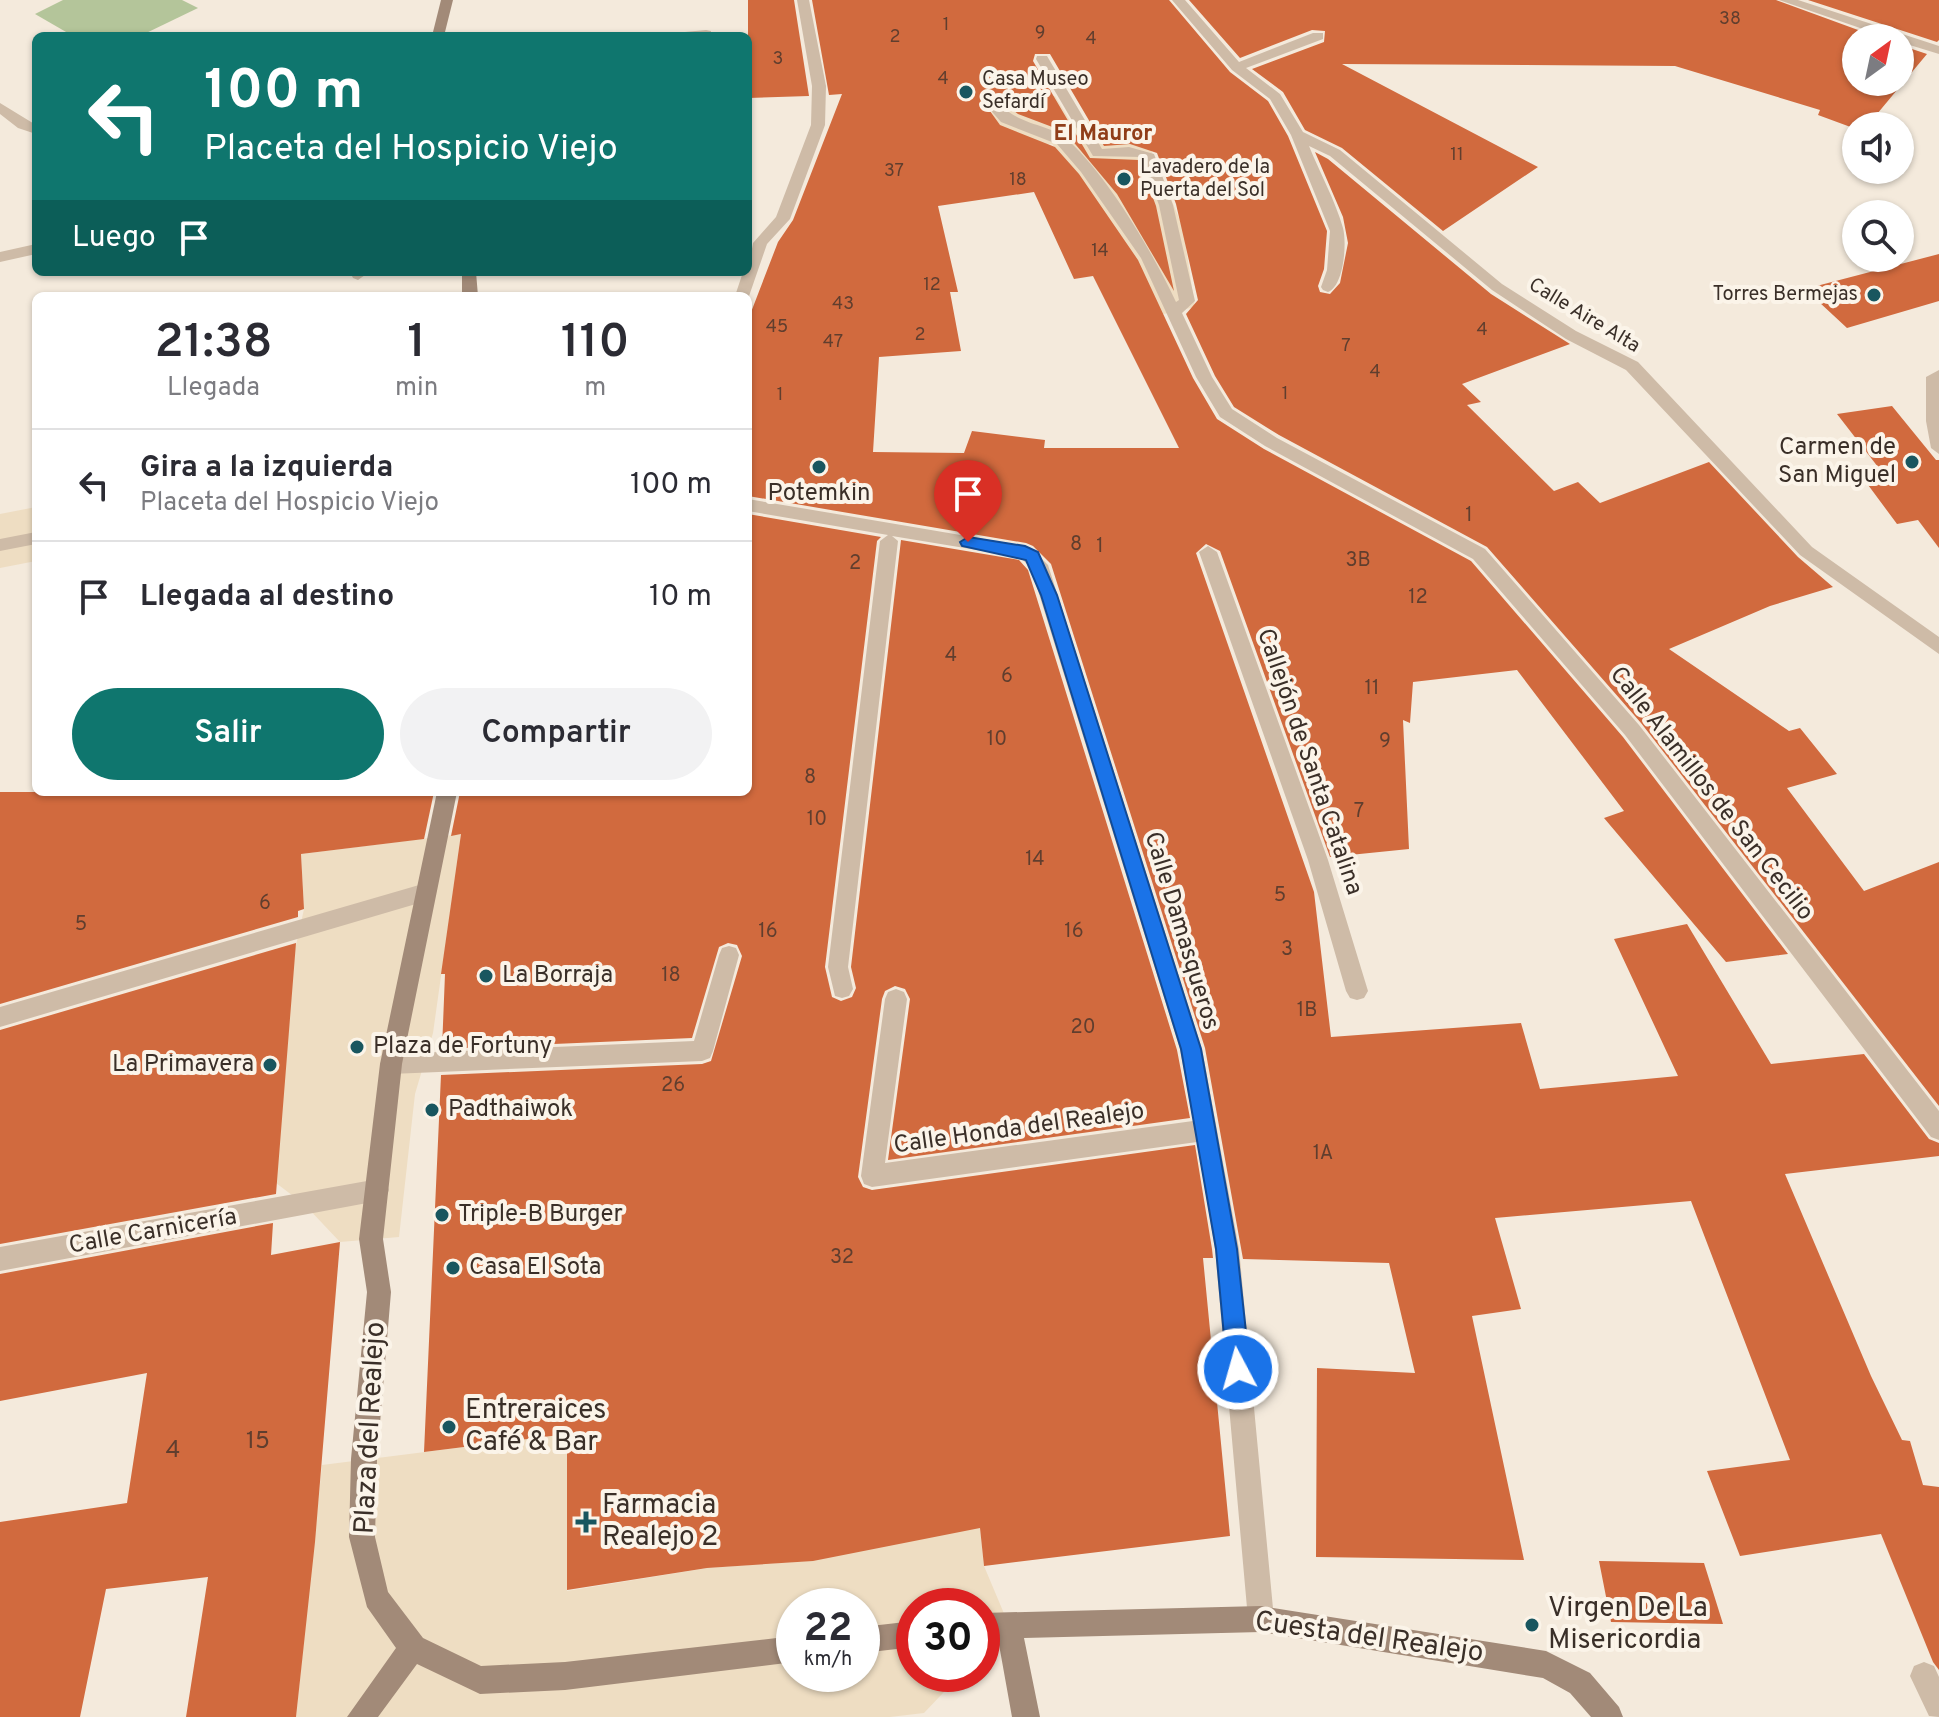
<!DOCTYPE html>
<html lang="es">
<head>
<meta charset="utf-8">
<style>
  body { margin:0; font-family:Overpass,sans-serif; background:#f2f2f3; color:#2b2b33; height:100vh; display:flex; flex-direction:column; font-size:30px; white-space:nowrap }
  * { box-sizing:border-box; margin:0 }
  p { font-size:26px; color:#7c7c81 }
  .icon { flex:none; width:44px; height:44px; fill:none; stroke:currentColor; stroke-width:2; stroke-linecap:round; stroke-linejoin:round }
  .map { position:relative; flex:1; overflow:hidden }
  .sheet { position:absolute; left:32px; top:292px; width:720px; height:504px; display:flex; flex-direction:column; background:#fff; border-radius:12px; box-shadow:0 2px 6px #0004 }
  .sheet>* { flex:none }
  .banner { position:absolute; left:32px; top:32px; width:720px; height:244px; border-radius:12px; box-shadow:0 2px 6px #0004; background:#0f766e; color:#fff; overflow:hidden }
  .needle { width:52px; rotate:33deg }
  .tools { position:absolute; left:1842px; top:24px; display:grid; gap:16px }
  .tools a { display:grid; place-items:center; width:72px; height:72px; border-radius:50%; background:#fff; box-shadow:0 2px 6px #0004; font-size:40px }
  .speed { position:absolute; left:776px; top:1588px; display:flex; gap:16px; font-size:40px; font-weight:700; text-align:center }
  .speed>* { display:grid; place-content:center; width:104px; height:104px; border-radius:50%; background:#fff; box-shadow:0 2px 6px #0004; line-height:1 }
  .speed small { font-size:20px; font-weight:400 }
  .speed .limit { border:12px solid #d22; background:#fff; color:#111 }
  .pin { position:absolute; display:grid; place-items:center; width:68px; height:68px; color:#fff; margin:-82px -34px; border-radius:50% 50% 50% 0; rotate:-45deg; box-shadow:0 0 8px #0007 }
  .pin .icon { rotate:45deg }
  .me { position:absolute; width:88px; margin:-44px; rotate:354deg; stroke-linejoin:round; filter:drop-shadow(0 0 6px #0008) }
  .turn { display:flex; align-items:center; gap:28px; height:168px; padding:0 40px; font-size:36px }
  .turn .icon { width:104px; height:104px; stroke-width:2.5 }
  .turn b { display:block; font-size:56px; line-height:68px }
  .then { display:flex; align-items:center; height:76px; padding:0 40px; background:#0003; gap:16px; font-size:30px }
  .eta { display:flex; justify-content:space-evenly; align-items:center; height:136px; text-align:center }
  .eta b { font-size:48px; font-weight:600; line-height:56px }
  .primary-button { display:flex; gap:16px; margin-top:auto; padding:16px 40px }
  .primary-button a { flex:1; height:92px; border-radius:48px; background:#0f766e; color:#fff; font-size:32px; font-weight:600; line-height:92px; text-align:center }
  .primary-button a+a { background:#f2f2f3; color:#2b2b33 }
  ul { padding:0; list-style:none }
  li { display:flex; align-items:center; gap:24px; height:112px; padding:0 40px; border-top:2px solid #e1e1e2 }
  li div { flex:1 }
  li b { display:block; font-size:30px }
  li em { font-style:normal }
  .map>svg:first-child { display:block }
  .green { fill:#b4c59a }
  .plaza { fill:#eeddc2; fill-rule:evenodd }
  .building { fill:#d16a3e; fill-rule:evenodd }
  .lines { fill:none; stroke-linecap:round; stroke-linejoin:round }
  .street { fill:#cebba7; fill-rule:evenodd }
  .secondary { fill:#a28a78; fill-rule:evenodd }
  .route { fill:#1a73e8; stroke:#114b97; stroke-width:2 }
  .poi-dot { fill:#19565f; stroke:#fbf4e9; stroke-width:3 }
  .labels { text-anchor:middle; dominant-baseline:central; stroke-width:8; stroke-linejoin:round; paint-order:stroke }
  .far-number-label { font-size:18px; fill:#603e2e }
  .far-poi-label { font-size:20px; fill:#3a2f28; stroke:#fbf4e9; text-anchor:start }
  .far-street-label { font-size:20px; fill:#3a2f28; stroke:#fbf4e9 }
  .number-label { font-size:20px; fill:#603e2e }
  .far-neighbourhood-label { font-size:22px; font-weight:bold; fill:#903d19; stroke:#fbf4e9 }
  .poi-label { font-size:24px; fill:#3a2f28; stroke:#fbf4e9; text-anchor:start }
  .street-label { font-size:24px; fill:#3a2f28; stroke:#fbf4e9 }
  .near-number-label { font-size:24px; fill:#603e2e }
  .near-poi-label { font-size:28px; fill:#3a2f28; stroke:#fbf4e9; text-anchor:start }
  .near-street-label { font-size:28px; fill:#3a2f28; stroke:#fbf4e9 }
</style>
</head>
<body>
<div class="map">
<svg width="1939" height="1717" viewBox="0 0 1939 1717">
  <rect width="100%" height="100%" fill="#f4eadc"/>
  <path class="green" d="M63 0H182L198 8 140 36H73L35 14Z"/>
  <path class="plaza" d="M1055 96 1072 124 1137 116 1183 228 1195 307 1159 315 1075 171 1052 144 1021 148 1012 153 990 109 998 104Z
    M36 507V561L0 568V514Z
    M461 834 433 1033 415 1094 399 1237 340 1242 305 1205 276 1183 295 950 304 909 301 854Z
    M567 1434V1591L707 1568 807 1561 980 1527 984 1566 1008 1623 982 1651V1606H914V1674H961L924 1713 890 1717H296L322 1465ZM794 1606H862V1674H794Z"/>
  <path class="building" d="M748 0H794L809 96 748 98Z
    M812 0H1169L1230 72 1268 101 1288 136 1327 231 1324 269 1318 286 1320 292 1330 294 1340 283 1348 243 1343 217 1315 152 1328 159 1491 294 1570 344 1462 384 1481 402 1467 405 1554 491 1578 482 1600 503 1709 462 1798 557 1833 587 1770 606 1669 649 1789 731 1800 728 1837 774 1787 788 1864 891 1939 862V1106L1641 723 1487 547 1279 435 1234 407 1215 376 1186 314 1198 300 1176 204 1157 153 1130 144 1104 146 1050 54H1035L1033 61 1090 158 1139 160 1156 206 1174 291 1117 194 1071 139 1055 128 1018 114 1001 101 985 104 1000 125 1055 147 1079 174 1138 260 1193 378 1217 419 1264 449 1471 561 1623 737 1788 954 1726 962 1604 818 1624 811 1517 670 1413 682 1410 723 1403 720 1409 849 1330 857 1220 551 1206 544 1196 553 1314 892 1331 1037 1521 1023 1540 1089 1678 1076 1614 939 1687 924 1771 1064 1864 1054 1929 1139 1939 1143V1156L1785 1174 1871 1376 1902 1440 1910 1441 1923 1485 1939 1487V1670L1933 1662 1881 1534 1740 1556 1707 1471 1790 1460 1691 1201 1495 1218 1521 1309 1472 1316 1524 1560 1316 1557 1317 1368 1415 1373 1389 1263 1243 1259 1205 1048 1051 564 1033 546 1026 543 748 496V320L778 242 793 220 842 94 829 95ZM1034 192 1074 279 1093 276 1179 448H1044L1045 440 972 431 964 453 873 452 879 357 961 351 950 292H958L938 206Z
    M1189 0H1776L1880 38H1856V82H1900V45L1927 54 1867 126H1856V129L1818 115 1820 110 1675 66 1342 64 1538 167 1443 231 1342 148 1305 130 1283 92 1252 69 1324 42 1325 31 1312 30 1240 58Z
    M1808 0H1939V40L1937 42Z
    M1939 254V301L1847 328 1805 289Z
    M1892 406 1936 460H1939V548L1918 520 1897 524 1857 470 1878 467 1837 414Z
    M748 514 881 537 877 541 825 967 832 997 841 1001 852 997 856 988 851 967 901 540 1019 560 1028 570 1177 1050 1190 1118 888 1160 910 999 905 989 895 986 885 991 882 999 858 1177 863 1187 872 1190 1195 1145 1212 1249 1213 1258H1203L1230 1536 984 1566 980 1528 813 1561 707 1568 567 1590V1434L424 1452 441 1075 702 1064 711 1061 742 956 737 945 728 943 719 947 692 1038 442 1049 445 974H441L461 834 451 836 460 792H748Z
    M0 792H434L424 839 301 854 304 909 298 911V917L0 1004Z
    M296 943 276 1194 0 1244V1030Z
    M273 1223 271 1255 340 1242 315 1542 296 1717H186L208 1577 106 1589 80 1717H0V1522L127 1503 147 1373 0 1401V1274Z
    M1599 1561 1704 1563 1723 1624 1611 1622Z"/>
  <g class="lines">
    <path class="street" d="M797 0H809L826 86 825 125 790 219 767 244 748 299V296H735L743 272H748L753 243 776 217 811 125 812 86Z
      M1172 0H1185L1239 62 1313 33H1323V39L1246 68 1280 94 1303 132 1340 150 1502 284 1576 331 1638 362 1812 547 1939 637V654L1800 555 1626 370 1566 339 1492 290 1330 156 1309 146C1320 173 1335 200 1343 228 1347 243 1344 286 1328 292L1323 290 1321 287 1327 270 1330 231 1291 135 1270 99 1232 70Z
      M1779 0H1798L1939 46V54L1900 42V38H1889Z
      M706 30 711 31V36H679L685 32Z
      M1037 56H1047L1102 149 1129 147 1154 154 1173 205 1195 301 1182 313 1212 377 1232 409 1277 438 1485 549 1639 725 1939 1111V1140L1931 1137 1625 735 1473 559 1265 446 1220 417 1196 377 1141 258 1081 172 1057 144 1001 122 987 106 999 103C1020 127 1051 123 1069 141 1109 178 1153 253 1176 302L1179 300 1159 205 1141 157 1093 156 1036 59Z
      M0 103 36 125V134L18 128 0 114Z
      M36 244V254L0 262V252Z
      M350 272H364L365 275 358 280 353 278Z
      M1939 370V454L1931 448 1926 421V377Z
      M748 499 1025 546 1031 548 1048 565 1202 1049 1239 1249 1274 1619 1270 1628 1261 1632 1252 1628 1248 1619 1215 1249 1197 1142 872 1187 864 1184 861 1176 885 999 888 992 896 989 904 992 907 999 885 1163 1193 1121 1180 1049 1031 568 1020 557 892 536 898 541 848 967 853 989 849 996 842 998 835 996 828 967 880 541 888 535 748 511Z
      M36 532V544L0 551V539Z
      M1208 546 1217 552 1328 860 1368 991 1364 998 1357 1000 1350 998 1346 991 1308 860 1199 552Z
      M426 883 433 886 436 892 433 898 426 901 0 1027V1007Z
      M729 946 736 948 739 955 713 1051 710 1058 702 1061 391 1074 383 1071 380 1064 383 1057 391 1054 694 1041 719 955 722 948Z
      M378 1179 386 1182 389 1190 386 1198 378 1201 0 1271V1247Z
      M1924 1662 1934 1666 1939 1677V1717L1929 1716 1910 1676 1914 1666Z"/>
    <path class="secondary" d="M441 0H453L444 36H432Z
      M462 272H476L478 296H462Z
      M437 792H457L402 1064 383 1239 391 1292 377 1459 375 1537 388 1592 423 1638 481 1666 565 1662 794 1636V1662L565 1690 480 1694 417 1664 378 1717H347L396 1648 367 1607 349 1537 351 1459 367 1292 359 1239 380 1064Z
      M1261 1606 1546 1651 1590 1673 1619 1707 1623 1717H1591L1570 1693 1543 1678 1261 1632 1024 1638 1040 1717H1012L998 1639H982V1613Z
      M914 1621V1647L862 1653V1627Z"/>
  </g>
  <path class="route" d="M968 537 1025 546 1038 552 1057 595 1201 1049 1237 1249 1250 1369 1246 1376 1238 1380 1231 1376 1227 1369 1216 1249 1181 1049 1041 595 1026 560 962 546 960 542Z"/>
  <g class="poi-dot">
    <circle cx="966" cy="92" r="8"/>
    <circle cx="1124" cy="179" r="8"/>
    <circle cx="1874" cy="295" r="8"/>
    <circle cx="1912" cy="462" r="8"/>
    <circle cx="819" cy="467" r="8"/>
    <circle cx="486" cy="976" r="8"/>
    <circle cx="357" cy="1047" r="8"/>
    <circle cx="270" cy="1065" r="8"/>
    <circle cx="432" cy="1110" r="8"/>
    <circle cx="442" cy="1215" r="8"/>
    <circle cx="453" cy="1268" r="8"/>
    <circle cx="449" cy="1427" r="8"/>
    <path d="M582 1510h8v8h8v8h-8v8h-8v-8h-8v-8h8z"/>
    <circle cx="1532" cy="1625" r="8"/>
  </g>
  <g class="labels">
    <g class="far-number-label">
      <text x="1730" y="19">38</text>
      <text x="946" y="25">1</text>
      <text x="1040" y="33">9</text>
      <text x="895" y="37">2</text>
      <text x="1091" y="39">4</text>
      <text x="778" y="59">3</text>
      <text x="943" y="79">4</text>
      <text x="1457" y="155">11</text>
      <text x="894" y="171">37</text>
      <text x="1018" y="180">18</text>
      <text x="1100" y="251">14</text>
      <text x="932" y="285">12</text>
      <text x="843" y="304">43</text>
      <text x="777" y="327">45</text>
      <text x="1482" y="330">4</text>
      <text x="920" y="335">2</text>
      <text x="833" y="342">47</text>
      <text x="1346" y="346">7</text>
      <text x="1375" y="372">4</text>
      <text x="1285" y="394">1</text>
      <text x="780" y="395">1</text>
    </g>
    <g class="far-poi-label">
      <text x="982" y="80">Casa Museo<tspan x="982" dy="23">Sefardí</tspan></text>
      <text x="1140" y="168">Lavadero de la<tspan x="1140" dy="23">Puerta del Sol</tspan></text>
      <text x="1858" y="295" text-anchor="end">Torres Bermejas</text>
    </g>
    <g class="far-street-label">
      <text transform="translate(1584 316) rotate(31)">Calle Aire Alta</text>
    </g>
    <g class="number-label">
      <text x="1469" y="516">1</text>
      <text x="1076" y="545">8</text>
      <text x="1100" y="547">1</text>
      <text x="1358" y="561">3B</text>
      <text x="855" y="564">2</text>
      <text x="1418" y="598">12</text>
      <text x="951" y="656">4</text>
      <text x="1007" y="677">6</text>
      <text x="1372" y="689">11</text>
      <text x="997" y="740">10</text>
      <text x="1385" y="742">9</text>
      <text x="810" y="778">8</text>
      <text x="1359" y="812">7</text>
      <text x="817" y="820">10</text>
      <text x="1035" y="860">14</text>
      <text x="1280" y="896">5</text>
      <text x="265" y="904">6</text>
      <text x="81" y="925">5</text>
      <text x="768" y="932">16</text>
      <text x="1074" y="932">16</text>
      <text x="1287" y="950">3</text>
      <text x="671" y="976">18</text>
      <text x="1307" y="1011">1B</text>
      <text x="1083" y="1028">20</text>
      <text x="673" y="1086">26</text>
      <text x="1323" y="1154">1A</text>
      <text x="842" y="1258">32</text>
    </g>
    <g class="far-neighbourhood-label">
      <text x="1103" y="134">El Mauror</text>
    </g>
    <g class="poi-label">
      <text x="1896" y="448" text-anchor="end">Carmen de<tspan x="1896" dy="28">San Miguel</tspan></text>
      <text x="819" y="494" text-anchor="middle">Potemkin</text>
      <text x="502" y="976">La Borraja</text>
      <text x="373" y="1047">Plaza de Fortuny</text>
      <text x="254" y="1065" text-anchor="end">La Primavera</text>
      <text x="448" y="1110">Padthaiwok</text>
      <text x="458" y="1215">Triple-B Burger</text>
      <text x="469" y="1268">Casa El Sota</text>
    </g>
    <g class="street-label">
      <text transform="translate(1309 762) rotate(71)">Callejón de Santa Catalina</text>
      <text transform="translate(1711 794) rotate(52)">Calle Alamillos de San Cecilio</text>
      <text transform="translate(1181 931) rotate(73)">Calle Damasqueros</text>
      <text transform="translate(1019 1129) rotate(-8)">Calle Honda del Realejo</text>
      <text transform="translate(153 1232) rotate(-10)">Calle Carnicería</text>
    </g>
    <g class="near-number-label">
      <text x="258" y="1442">15</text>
      <text x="173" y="1451">4</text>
    </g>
    <g class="near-poi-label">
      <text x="465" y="1411">Entreraices<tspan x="465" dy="32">Café &amp; Bar</tspan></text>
      <text x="602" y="1506">Farmacia<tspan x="602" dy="32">Realejo 2</tspan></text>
      <text x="1548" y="1609">Virgen De La<tspan x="1548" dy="32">Misericordia</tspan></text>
    </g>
    <g class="near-street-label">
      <text transform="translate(371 1428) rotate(-87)">Plaza del Realejo</text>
      <text transform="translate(1369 1638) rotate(8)">Cuesta del Realejo</text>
    </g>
  </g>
</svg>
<div class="tools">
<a><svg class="needle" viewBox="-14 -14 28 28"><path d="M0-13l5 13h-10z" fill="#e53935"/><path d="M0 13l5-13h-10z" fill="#7c7c81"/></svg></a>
<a><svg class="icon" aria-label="sound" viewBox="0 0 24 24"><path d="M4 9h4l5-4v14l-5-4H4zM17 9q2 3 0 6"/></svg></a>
<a><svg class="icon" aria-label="search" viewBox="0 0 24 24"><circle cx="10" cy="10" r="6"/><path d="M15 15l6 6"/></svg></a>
</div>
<div class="speed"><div>22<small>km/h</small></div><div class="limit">30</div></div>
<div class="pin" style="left:968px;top:542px;background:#d93025"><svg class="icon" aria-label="arrive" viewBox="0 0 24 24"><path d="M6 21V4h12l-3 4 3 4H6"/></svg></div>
<svg class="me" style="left:1238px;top:1369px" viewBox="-20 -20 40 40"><circle r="17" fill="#1a73e8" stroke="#fff" stroke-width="3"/><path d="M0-11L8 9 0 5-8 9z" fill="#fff"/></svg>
<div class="banner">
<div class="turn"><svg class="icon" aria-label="left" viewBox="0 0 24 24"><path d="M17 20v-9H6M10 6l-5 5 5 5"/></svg><div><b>100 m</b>Placeta del Hospicio Viejo</div></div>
<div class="then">Luego<svg class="icon" aria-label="arrive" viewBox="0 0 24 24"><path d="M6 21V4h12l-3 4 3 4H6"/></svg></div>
</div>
<section class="sheet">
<div class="eta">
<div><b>21:38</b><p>Llegada</p></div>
<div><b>1</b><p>min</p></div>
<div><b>110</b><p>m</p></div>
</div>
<ul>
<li><svg class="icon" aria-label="left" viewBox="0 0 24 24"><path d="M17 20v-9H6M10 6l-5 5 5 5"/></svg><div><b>Gira a la izquierda</b><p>Placeta del Hospicio Viejo</p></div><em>100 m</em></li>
<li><svg class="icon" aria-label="arrive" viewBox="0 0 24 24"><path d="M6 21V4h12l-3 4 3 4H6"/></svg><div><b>Llegada al destino</b></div><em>10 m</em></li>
</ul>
<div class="primary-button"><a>Salir</a><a>Compartir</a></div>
</section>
</div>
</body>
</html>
